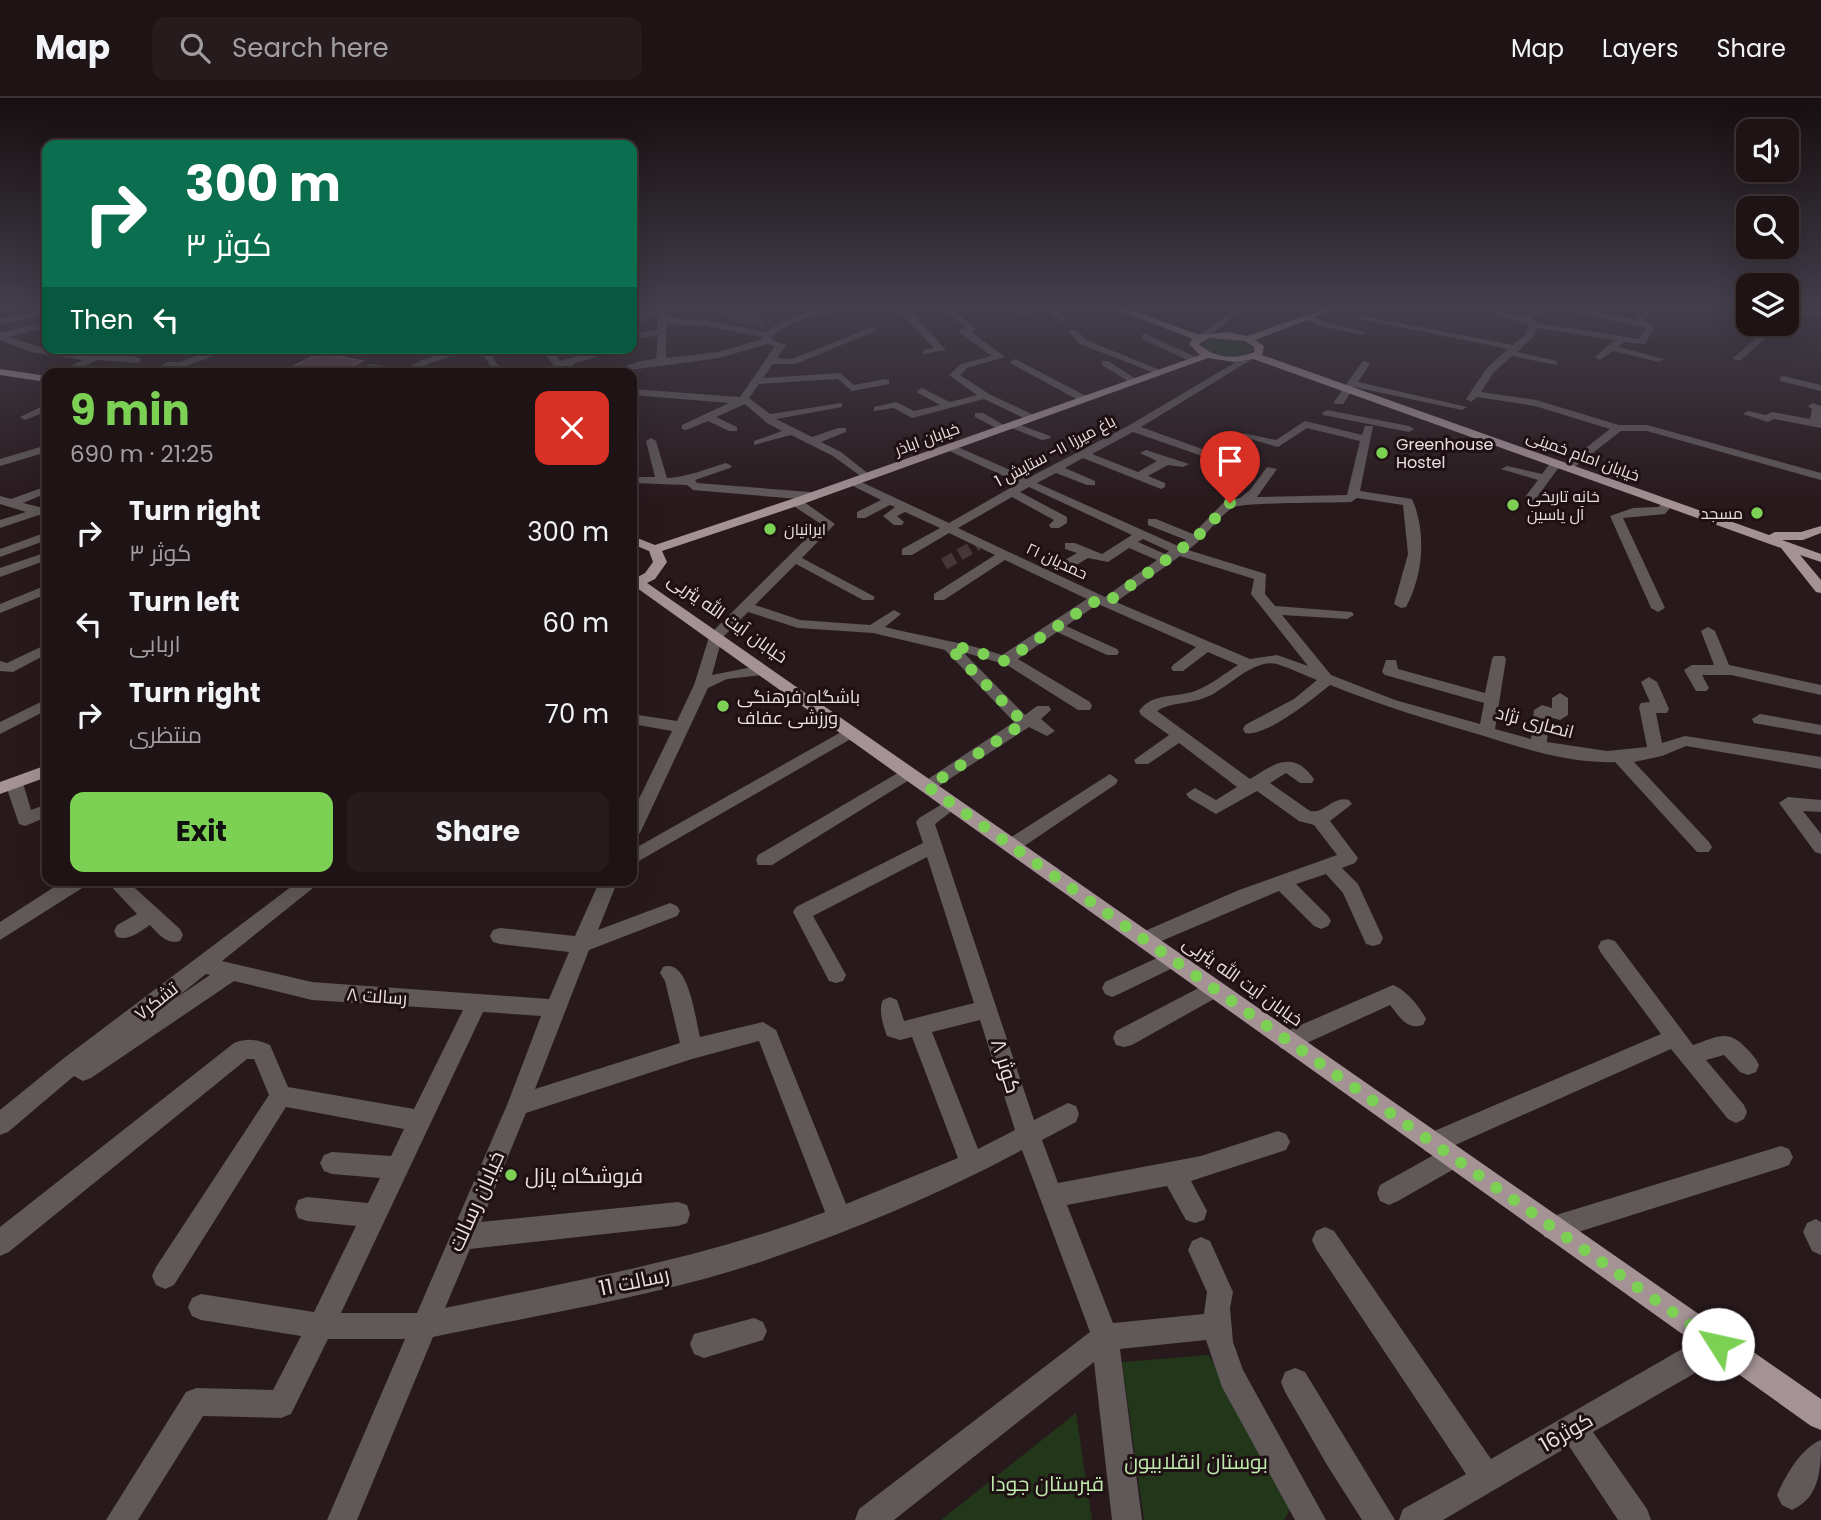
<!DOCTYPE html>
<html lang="en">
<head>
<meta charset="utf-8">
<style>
  body { margin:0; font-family:Poppins,Cairo,sans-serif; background:#261c1e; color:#f1f3f6; height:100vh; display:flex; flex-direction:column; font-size:26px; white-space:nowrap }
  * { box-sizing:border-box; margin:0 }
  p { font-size:23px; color:#a19ea0 }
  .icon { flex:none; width:38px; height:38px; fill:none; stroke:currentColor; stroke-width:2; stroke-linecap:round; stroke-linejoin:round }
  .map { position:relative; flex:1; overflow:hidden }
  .details { position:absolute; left:42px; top:270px; width:595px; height:518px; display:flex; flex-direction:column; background:#1e1315; border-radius:14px; box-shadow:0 7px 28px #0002,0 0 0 2px #3c3234 }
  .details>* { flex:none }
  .guide { position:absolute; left:42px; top:42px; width:595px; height:214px; border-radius:14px; box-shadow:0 7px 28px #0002,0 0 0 2px #3c3234; background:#0b6e4f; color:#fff; overflow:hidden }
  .fabs { position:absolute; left:1736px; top:21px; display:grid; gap:14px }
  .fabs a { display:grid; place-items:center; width:63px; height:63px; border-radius:14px; background:#1e1315; box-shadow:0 7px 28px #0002,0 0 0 2px #3c3234; font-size:35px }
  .pin { position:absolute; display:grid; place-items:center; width:60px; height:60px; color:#fff; margin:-72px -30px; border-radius:50% 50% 50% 0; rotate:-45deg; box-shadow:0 0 7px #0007 }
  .pin .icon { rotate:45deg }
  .me { position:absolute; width:77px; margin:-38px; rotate:305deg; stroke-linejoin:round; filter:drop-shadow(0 0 5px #0008) }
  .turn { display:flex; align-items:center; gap:24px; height:147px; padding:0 28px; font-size:32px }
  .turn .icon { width:91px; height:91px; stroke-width:2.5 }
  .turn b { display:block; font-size:49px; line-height:60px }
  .then { display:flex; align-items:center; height:66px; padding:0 28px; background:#0003; gap:14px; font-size:26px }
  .round { display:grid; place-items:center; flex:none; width:74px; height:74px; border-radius:14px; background:#261c1e }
  .summary { display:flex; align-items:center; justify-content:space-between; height:119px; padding:0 28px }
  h1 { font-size:42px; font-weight:700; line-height:52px; color:#7cd155 }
  .action { display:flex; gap:14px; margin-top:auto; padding:14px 28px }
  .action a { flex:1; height:80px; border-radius:14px; background:#7cd155; color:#111; font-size:28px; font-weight:700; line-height:80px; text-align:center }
  .action a+a { background:#261c1e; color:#f1f3f6 }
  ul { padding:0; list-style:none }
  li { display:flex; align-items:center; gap:21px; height:91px; padding:0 28px }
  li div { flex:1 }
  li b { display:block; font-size:26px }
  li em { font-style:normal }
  header { display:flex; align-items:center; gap:42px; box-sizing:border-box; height:98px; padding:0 35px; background:#1e1315; border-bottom:2px solid #3c3234 }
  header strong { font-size:33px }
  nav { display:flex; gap:38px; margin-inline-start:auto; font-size:24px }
  .search { width:490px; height:63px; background:#261c1e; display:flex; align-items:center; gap:18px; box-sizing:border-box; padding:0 24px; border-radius:14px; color:#a19ea0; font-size:26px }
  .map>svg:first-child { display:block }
  .green { fill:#22361a }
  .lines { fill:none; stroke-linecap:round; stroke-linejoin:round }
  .minor-tunnel { stroke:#453739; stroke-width:12; stroke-dasharray:12 6; stroke-linecap:butt }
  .minor { fill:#605859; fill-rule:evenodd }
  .major { fill:#a49295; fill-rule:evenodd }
  .wall { fill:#5c343d }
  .shaded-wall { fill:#412129 }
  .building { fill:#6b464f; stroke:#7f5e66; stroke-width:2 }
  .route { stroke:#7cd155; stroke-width:12; stroke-dasharray:0 21.6 }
  .poi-dot { fill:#7cd155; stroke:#1e1013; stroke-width:2.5 }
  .labels { text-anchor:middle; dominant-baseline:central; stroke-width:6; stroke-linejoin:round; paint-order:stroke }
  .far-street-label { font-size:16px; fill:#eadfe0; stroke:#1e1013 }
  .far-poi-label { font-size:16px; fill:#eadfe0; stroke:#1e1013; text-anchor:start }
  .street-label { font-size:18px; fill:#eadfe0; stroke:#1e1013 }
  .poi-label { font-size:18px; fill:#eadfe0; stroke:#1e1013; text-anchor:start }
  .near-street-label { font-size:21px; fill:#eadfe0; stroke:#1e1013 }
  .near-poi-label { font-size:21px; fill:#eadfe0; stroke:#1e1013; text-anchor:start }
  .near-park-label { font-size:21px; fill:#beeaad; stroke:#1e1013 }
</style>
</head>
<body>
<header>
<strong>Map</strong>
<div class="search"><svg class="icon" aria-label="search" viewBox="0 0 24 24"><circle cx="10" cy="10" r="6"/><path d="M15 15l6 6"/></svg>Search here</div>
<nav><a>Map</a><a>Layers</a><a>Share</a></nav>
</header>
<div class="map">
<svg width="1821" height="1422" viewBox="0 0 1821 1422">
  <rect width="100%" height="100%" fill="#28191c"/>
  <path class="green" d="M1215 240 1240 242 1253 251C1243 264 1215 259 1203 249L1204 243Z
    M1209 1257 1290 1412 1284 1422H1144L1122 1264Z
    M1076 1315 1092 1422H941Z"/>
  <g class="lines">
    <path class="minor-tunnel" d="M944 466 978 446"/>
    <path class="minor" d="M656 208H664L666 220 706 222 766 234C806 202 858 208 906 208L946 252 923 256V252L934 250 897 211C853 214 808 209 772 238V242L786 247 777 260 792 261 870 230 877 232 796 266H773L763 280 840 275 854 287 885 281 889 282V286L852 293 838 281 759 286 749 300 770 316 842 305V309L776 321 812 339 838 330H846V334L821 344 841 354 870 377 872 379 866 382 833 358 791 337 754 347V343L782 333 767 325 745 306 716 319 737 329V333H729L708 323 686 332 682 331V327L729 305 632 297V291L740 299 775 248 767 246 719 260 607 275 640 263 656 261 658 237 632 242V236L658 232 657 217 647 218 643 224 639 221 640 214 656 212ZM666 226 706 228 763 239V241L718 254 666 260Z
      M940 208H949L977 231 971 234 1005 259 967 270 960 277 989 296 1036 318V322H1028L984 301 912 320 894 310 874 313V309L896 304 914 313 940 307 918 295 917 293 922 290 950 304 977 297 949 277 961 266 992 258 960 235V231L966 230Z
      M1011 208H1020L1031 216 1024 218Z
      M1044 208H1053L1067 222 1060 224Z
      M1181 208H1190L1186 211Z
      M1239 208H1248L1203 242H1197V238Z
      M1450 208H1458V209L1454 212Z
      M1537 208H1546L1532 221 1536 225 1639 241 1646 230 1576 214 1580 211 1636 222 1643 213 1628 208 1652 209 1644 224 1655 228 1645 246 1624 244 1618 249 1664 261 1659 264 1613 253 1600 262 1595 259 1597 257 1615 242 1537 230 1533 239 1517 254 1557 263V267L1512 258 1494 274 1481 294 1536 302 1619 327H1647L1821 375V382L1647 333H1621L1572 371H1564V367L1610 331 1535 308 1477 299 1471 304 1466 301 1487 270 1508 251 1360 221 1364 218 1513 247 1526 236 1528 227 1496 217 1500 214 1524 219Z
      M1787 209 1821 213V219L1791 214 1787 217Z
      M47 210V216L0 227V221Z
      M1308 216 1325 224 1367 234 1362 237 1319 228 1305 221 1304 219Z
      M1748 220V226L1744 225V221Z
      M36 226 40 229 39 231 9 239 49 252 137 259 142 262 137 265 97 262 70 275H57L83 262 31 254 0 242V235Z
      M1773 226H1782L1741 262H1735L1733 260Z
      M1071 232H1077L1086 242 1165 274 1157 276 1080 246 1069 234Z
      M1145 236 1198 260 1200 262 1192 264 1142 241V237Z
      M460 250H475L428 266 413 275H391L365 269 370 266 405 271 422 262Z
      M479 250H489L496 265 506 275H495Z
      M551 250 560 263 608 250H623L573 266 576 275H563L566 272 565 268H554L542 251Z
      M212 252 217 255 215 257 184 269 147 275 168 264H180Z
      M1246 258 1254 260 1141 329 1216 356V360H1208L1133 334 1092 356 1138 374 1157 363 1140 355 1146 352 1189 366 1183 369 1168 367 1148 378 1165 385V389L1161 391 1083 360 1065 370 1095 383V387H1087L1056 375 1037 385 1178 448 1186 442 1148 427V421H1156L1193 436 1226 402 1240 400 1250 392 1267 369 1277 371 1257 399 1347 397 1360 343 1307 330 1278 349 1243 339V335L1276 342 1305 323 1362 337 1365 328H1373L1360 393 1412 401C1427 434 1423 478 1406 509L1401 510 1394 506 1408 456 1403 407 1357 400 1351 404C1332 405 1241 404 1232 410 1216 421 1205 440 1188 452L1266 476 1265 496 1275 508 1352 514 1354 517 1347 521 1282 517 1331 577 1395 602 1480 626 1484 605 1385 577 1382 574 1386 562H1396L1398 571 1485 595 1492 561 1494 558H1504L1506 561 1495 631 1531 641 1534 612 1542 607 1552 610V600L1560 595 1568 600V617L1560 622 1549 619 1547 644 1607 653 1647 649 1639 609 1641 605 1650 604 1641 584 1649 579 1657 584 1669 611 1667 615H1656L1662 645 1685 638 1821 659V671L1686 648 1662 658 1634 664 1709 744 1712 749 1709 754H1697L1615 664C1571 666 1525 651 1484 638 1432 623 1380 607 1330 587 1314 600 1265 640 1245 635L1243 631 1245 627 1294 601 1317 582C1304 577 1290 570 1277 566 1252 560 1226 593 1204 600 1189 606 1171 604 1157 613L1250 681C1274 666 1293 651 1314 681L1312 685H1300L1286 675 1270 685 1310 713C1325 716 1333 697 1349 702L1352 706 1330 723 1358 760 1355 765 1342 770 1358 786 1383 840 1380 846 1373 848 1366 846 1343 795 1326 776 1296 786 1328 818 1331 823 1328 828 1321 831 1314 828 1279 793 1145 850 1138 848 1135 842 1138 836 1239 792 1337 757 1314 727 1299 723 1257 693 1216 716 1189 700 1186 696 1195 690 1216 702 1237 689 1179 645 1148 666H1136L1134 662 1169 637 1141 617 1139 613C1153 594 1176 600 1195 593 1211 587 1224 576 1238 567L1208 554 1183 573H1173L1171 570 1173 567 1196 549 1098 506 1066 528 1117 551 1119 554 1117 557H1107L1057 534 1018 561 1090 604 1092 608 1090 612H1078L1007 567 963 554 1025 617 1037 608H1049L1051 612 1041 621 1055 633 1047 638 1029 629 928 695 919 689 922 685 1014 624 945 552 873 535 798 530 748 514 722 540 712 577 762 567 770 572 762 577 727 581 708 590 641 733 638 738 632 739V715L672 633 632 626V616L677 623 694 587 710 536 821 426 792 407V401H800L835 426 802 460 875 499 873 502H863L796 466 755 507 800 522 870 527 894 512 901 516 885 529C924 539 964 544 1002 557L1087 501 1005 462 944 502H934V496L995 457 949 435 912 457H902V451L940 430 905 414 897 418 904 424 902 427H894L883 418 895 409 890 407 865 420H857V414L881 402 849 386V382H857L949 425 1019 385 945 351V347H953L1028 380 1128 328ZM1029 389 1132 437 1102 456 1075 445H1065V451L1077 455 1063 463V469H1073L1088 460 1108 464 1129 450 1157 462 1105 499 958 430 1012 399 1054 422 1049 427 1051 430H1059L1067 425V419L1020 394ZM1143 441 1169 453 1165 456 1138 444ZM1180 458 1254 481 1251 496 1308 568 1277 557 1250 561 1116 504Z
      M1015 261 1088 299 1089 301 1080 303 1012 266 1010 264Z
      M1102 263H1108L1139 283 1131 285 1102 267Z
      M1365 263 1370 266 1358 284 1467 309 1462 312 1354 289 1343 306H1335L1334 304 1362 264Z
      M1783 278 1821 287V293L1780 283V279Z
      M1813 305 1821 308V330L1774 321 1768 324 1743 316 1748 313 1766 317 1772 314 1810 321 1812 311 1808 308Z
      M47 306V313L25 322 20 319Z
      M1327 312 1409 328 1414 331 1409 334 1323 317 1322 315Z
      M975 315H983L1009 330 1000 332 975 319Z
      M1013 324 1050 338 1051 340 1042 342 1009 329V325Z
      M651 340 656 343 667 380C684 380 709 370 726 365L732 368 730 370 695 382 697 385 810 394 816 398 810 402 693 392 687 387 632 385V379H655L646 343Z
      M47 347V354L0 368V361Z
      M1552 363 1562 365 1535 402 1531 403 1525 399 1538 382 1501 371 1507 368 1542 376Z
      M47 388V395L23 405 44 410 47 412V420L39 417 0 430V422L26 414 0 406V398L11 401Z
      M1668 401 1674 405 1665 416 1623 420 1665 510 1658 514 1651 510 1610 418 1633 410 1658 409Z
      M47 434V442L0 459V451Z
      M47 454V462L0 479V470Z
      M47 487V496L0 515V506Z
      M1708 529 1715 533 1729 567 1821 587V597L1731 577H1702L1709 590 1706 593H1696L1684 572 1692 567H1714L1701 533Z
      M47 546V556L13 574 0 573V563L7 565Z
      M47 601V612L0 636V624Z
      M1760 616 1821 627V637L1754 625 1752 621Z
      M850 629 858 634 856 638 632 767V752Z
      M908 669 914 671 916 675 914 679 772 767H758L756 762 758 757Z
      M1110 676 1118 682 1116 686 1017 753H1005L1002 748 1005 743Z
      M14 679 23 685 31 712 47 706V719L25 728 19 726 5 685Z
      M1788 699 1821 702V714L1803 713 1821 736V756L1815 754 1779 705Z
      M952 700 961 706 935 726 1034 1022 1068 1005 1076 1008 1079 1016 1076 1024 1042 1042 1058 1085 1201 1058 1278 1033 1286 1036 1290 1044 1286 1052 1191 1083 1207 1113 1204 1122 1195 1125 1186 1122 1167 1088 1067 1107 1113 1225 1204 1216 1207 1194 1188 1152 1192 1143 1201 1139 1210 1143 1233 1194 1230 1210 1233 1244 1243 1272 1326 1422H1295L1222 1289 1206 1242 1120 1251 1142 1422H1112L1094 1264 894 1422H855L859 1411 1090 1234 1022 1052C942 1095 855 1131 769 1161 665 1197 542 1216 433 1239L357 1422H327L405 1241H328L291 1316 281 1320 203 1318 138 1422H106L186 1294 196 1290 273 1292 301 1238 201 1222 192 1218 188 1209 192 1200 201 1196 314 1214 356 1128 307 1123 298 1120 295 1111 298 1102 307 1099 368 1105 380 1080 332 1076 324 1073 320 1065 324 1057 332 1054 391 1058 404 1031 286 1009 174 1187 165 1191 156 1187 152 1178 156 1169 269 997 254 961H247L9 1154 0 1158V1129L234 945C248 940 256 941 270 947L288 989 414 1011 463 912 312 902 234 883 91 980 83 983 74 978 8 1034 0 1037V1012L64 960 300 782H323L222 863 312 884 549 901 569 854 500 846 493 844 490 838 493 832 500 830 575 838 600 782H618L598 832 670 805 677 808 680 813 677 818 589 852 535 991 680 945 665 883 660 875 663 869C689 860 695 920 700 939L763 924 776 932 846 1106 958 1060 912 939 900 942 887 938C883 927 878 912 883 902L890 899 897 902 904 923 974 905 927 759 813 818 846 877 843 883 836 885 829 883 793 814 796 809 923 745 916 724 919 720ZM206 876 210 877 176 900ZM483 914 541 918 507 1007 417 1215H341ZM980 922 1015 1032 978 1051 932 934ZM759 943 825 1114C703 1161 573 1183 445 1210L470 1151 678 1128 687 1125 690 1116 687 1107 678 1104 481 1124 526 1015 692 961Z
      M65 782H89L87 787 0 842V824Z
      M105 782H126L180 831 183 837 180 843C166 847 159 836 150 827 139 834 129 843 117 839L114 833 117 827 137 816Z
      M1608 841 1615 843 1693 947C1715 940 1727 930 1745 949 1751 955 1756 960 1759 967L1756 974 1748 977 1740 974 1724 957 1706 962 1744 1007 1747 1014 1744 1021 1736 1025 1728 1021 1671 951 1453 1048 1461 1051 1465 1059 1461 1067 1398 1103 1389 1107 1380 1103 1377 1095 1380 1087 1441 1053 1433 1056 1425 1053 1421 1045 1425 1037 1661 936 1601 855 1598 849 1601 843Z
      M1172 853 1179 855 1182 861 1179 867 1119 896 1112 899 1105 896 1102 890 1105 884Z
      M1214 882 1221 885 1224 891 1221 897 1132 947 1124 949 1116 947 1113 940 1116 933Z
      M1393 887C1406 892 1420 909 1426 921L1423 927C1407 933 1399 918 1390 907L1296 950 1288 952 1280 950 1277 943 1280 936Z
      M1781 1048 1789 1051 1793 1059 1789 1067 1781 1070 1553 1142 1544 1139 1541 1130 1544 1121 1553 1118Z
      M1816 1121 1821 1124V1157L1812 1153 1803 1134 1807 1125Z
      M1325 1129 1334 1133 1491 1361 1708 1236 1718 1232 1728 1236 1732 1246 1728 1256 1593 1334 1647 1411 1651 1422H1618L1569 1348 1443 1422H1399L1403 1411 1466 1376 1316 1151 1312 1142 1316 1133Z
      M754 1220 763 1224 767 1233 763 1242 704 1260 694 1256 690 1246 694 1236Z
      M1295 1270 1305 1274 1395 1422H1362L1327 1367 1285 1294 1281 1284 1285 1274Z
      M1821 1342C1821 1369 1821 1399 1792 1412L1782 1407 1777 1397C1785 1378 1802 1349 1821 1342Z"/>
    <path class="major" d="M1108 208H1119L1200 237 1227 234 1247 238 1334 208H1345L1255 242 1264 248 1262 257 1769 437 1775 434H1801L1821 428V435L1803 442H1782L1821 456V464L1800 457 1821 482V495L1816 494 1781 450 1253 261 1234 264 1208 260 800 407 662 453 667 464 655 481 647 485 1821 1301V1332L1811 1328 637 490 632 491V482L645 475 653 464 649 453 632 446V438L655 447 792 401 1200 257 1189 246 1193 241ZM1209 240 1245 243 1254 249V254C1236 262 1213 260 1199 246Z
      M0 271 47 278V284L0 277Z
      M47 667V679L0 696V684Z"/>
  </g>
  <path class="wall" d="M704 208H804V212L780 221 766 231 743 226 713 214 712 211Z"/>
  <path class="shaded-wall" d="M772 208H804V212L780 221 766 231 764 212Z
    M362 263 366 275H339Z"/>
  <path class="building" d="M741 208H772L764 212Z
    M328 257 362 263 339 275H281L314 258Z"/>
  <linearGradient id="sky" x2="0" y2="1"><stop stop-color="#160e0f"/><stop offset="0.51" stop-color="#423e4b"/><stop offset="1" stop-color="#423e4b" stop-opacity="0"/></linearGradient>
  <rect width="1821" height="407" fill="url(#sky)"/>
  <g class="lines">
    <path class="route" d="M1230 405 1195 441 1106 505 1097 502 1005 563 965 550H950L1024 625 928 689 1718 1246"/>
  </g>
  <g class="poi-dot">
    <circle cx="1382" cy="355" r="7"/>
    <circle cx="1513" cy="407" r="7"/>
    <circle cx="1757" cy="415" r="7"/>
    <circle cx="770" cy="431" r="7"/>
    <circle cx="723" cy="608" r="7"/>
    <circle cx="511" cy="1077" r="7"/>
  </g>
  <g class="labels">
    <g class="far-street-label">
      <text transform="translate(927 341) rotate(-20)">خیابان اباذر</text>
      <text transform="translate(1055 353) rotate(-28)">باغ میرزا ۱۱- ستایش 1</text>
      <text transform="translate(1583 358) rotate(20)">خیابان امام خمینی</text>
      <text transform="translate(1057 463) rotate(25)">حمدیان ۲۱</text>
    </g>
    <g class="far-poi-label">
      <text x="1396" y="346">Greenhouse<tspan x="1396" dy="18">Hostel</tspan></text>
      <text x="1527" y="398">خانه تاریخی<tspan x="1527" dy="18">آل یاسین</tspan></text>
      <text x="1743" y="415" text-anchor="end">مسجد</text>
      <text x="784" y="431">ایرانیان</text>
    </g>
    <g class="street-label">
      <text transform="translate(728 520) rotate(35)">خیابان آیت الله یثربی</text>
      <text transform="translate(1535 624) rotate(15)">انصاری نژاد</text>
      <text transform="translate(1243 883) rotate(35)">خیابان آیت الله یثربی</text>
      <text transform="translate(377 898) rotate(4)">رسالت ۸</text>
      <text transform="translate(156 903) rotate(-38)">تشکر۷</text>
    </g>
    <g class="poi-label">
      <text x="737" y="598">باشگاه فرهنگی<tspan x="737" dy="21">ورزشی عفاف</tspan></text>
    </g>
    <g class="near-street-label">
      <text transform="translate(1006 968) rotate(73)">کوثر ۸</text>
      <text transform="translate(476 1103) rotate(-66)">خیابان رسالت</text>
      <text transform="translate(634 1183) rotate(-12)">رسالت 11</text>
      <text transform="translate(1566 1334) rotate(-30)">کوثر16</text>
    </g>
    <g class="near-poi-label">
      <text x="525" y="1077">فروشگاه پازل</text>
    </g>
    <g class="near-park-label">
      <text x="1196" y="1363">بوستان انقلابیون</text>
      <text x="1047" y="1385">قبرستان جودا</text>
    </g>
  </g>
</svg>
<div class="fabs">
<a><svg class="icon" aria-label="sound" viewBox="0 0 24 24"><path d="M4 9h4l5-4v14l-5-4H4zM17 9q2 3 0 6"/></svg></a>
<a><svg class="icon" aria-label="search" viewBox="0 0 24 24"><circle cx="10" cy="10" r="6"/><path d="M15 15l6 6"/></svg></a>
<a><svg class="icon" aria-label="layers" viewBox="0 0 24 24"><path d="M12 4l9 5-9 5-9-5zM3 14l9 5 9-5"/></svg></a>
</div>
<div class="pin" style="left:1230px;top:405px;background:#d93025"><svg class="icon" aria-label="arrive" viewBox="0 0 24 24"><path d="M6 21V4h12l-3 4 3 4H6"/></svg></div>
<svg class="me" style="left:1718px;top:1246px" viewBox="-20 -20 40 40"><circle r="19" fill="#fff"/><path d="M0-13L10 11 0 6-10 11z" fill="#7cd155"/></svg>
<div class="guide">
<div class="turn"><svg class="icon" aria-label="right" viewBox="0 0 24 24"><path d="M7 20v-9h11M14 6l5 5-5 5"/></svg><div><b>300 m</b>کوثر ۳</div></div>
<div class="then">Then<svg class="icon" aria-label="left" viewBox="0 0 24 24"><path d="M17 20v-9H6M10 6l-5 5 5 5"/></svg></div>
</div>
<section class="details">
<div class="summary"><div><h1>9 min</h1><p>690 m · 21:25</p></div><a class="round" style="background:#d93025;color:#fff"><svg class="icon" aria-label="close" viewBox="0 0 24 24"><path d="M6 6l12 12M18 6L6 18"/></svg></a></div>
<ul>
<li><svg class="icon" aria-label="right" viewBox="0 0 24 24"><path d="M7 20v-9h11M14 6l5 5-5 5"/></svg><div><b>Turn right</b><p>کوثر ۳</p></div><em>300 m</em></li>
<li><svg class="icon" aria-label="left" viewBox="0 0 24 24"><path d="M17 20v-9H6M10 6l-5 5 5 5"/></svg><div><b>Turn left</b><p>اربابی</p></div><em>60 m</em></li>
<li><svg class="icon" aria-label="right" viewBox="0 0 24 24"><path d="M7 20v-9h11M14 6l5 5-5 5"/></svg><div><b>Turn right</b><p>منتظری</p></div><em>70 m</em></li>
</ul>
<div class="action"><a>Exit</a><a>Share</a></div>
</section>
</div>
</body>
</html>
